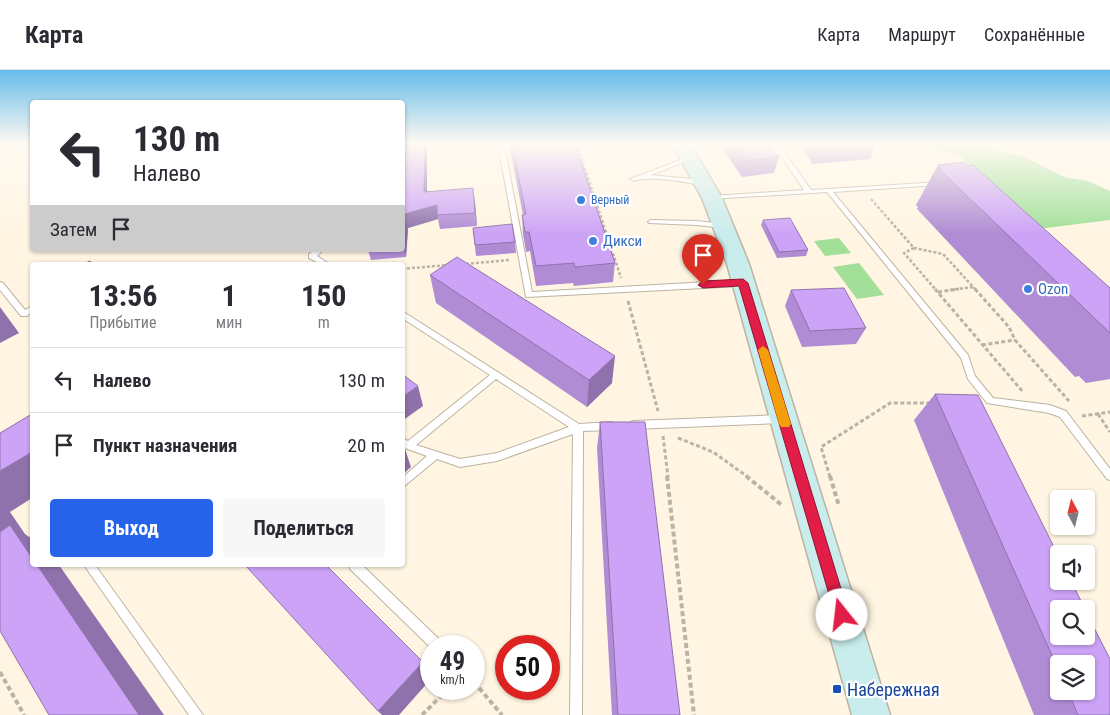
<!DOCTYPE html>
<html lang="ru">
<head>
<meta charset="utf-8">
<style>
  body { margin:0; font-family:"Roboto Condensed",sans-serif; background:#f7f7f7; color:#2b2b33; height:100vh; display:flex; flex-direction:column; font-size:19px; white-space:nowrap }
  * { box-sizing:border-box; margin:0 }
  p { font-size:16px; color:#7c7c81 }
  .icon { flex:none; width:28px; height:28px; fill:none; stroke:currentColor; stroke-width:2; stroke-linecap:round; stroke-linejoin:round }
  .map { position:relative; flex:1; overflow:hidden }
  .drawer { position:absolute; left:30px; top:192px; width:375px; height:305px; display:flex; flex-direction:column; background:#fff; border-radius:5px; box-shadow:0 1px 4px #0004 }
  .drawer>* { flex:none }
  .guide { position:absolute; left:30px; top:30px; width:375px; height:152px; border-radius:5px; box-shadow:0 1px 4px #0004; background:#fff; color:#2b2b33; overflow:hidden }
  .needle { width:32px; rotate:353deg }
  .controls { position:absolute; left:1050px; top:420px; display:grid; gap:10px }
  .controls a { display:grid; place-items:center; width:45px; height:45px; border-radius:5px; background:#fff; box-shadow:0 1px 4px #0004; font-size:25px }
  .speed { position:absolute; left:420px; top:565px; display:flex; gap:10px; font-size:25px; font-weight:700; text-align:center }
  .speed>* { display:grid; place-content:center; width:65px; height:65px; border-radius:50%; background:#fff; box-shadow:0 1px 4px #0004; line-height:1 }
  .speed small { font-size:12px; font-weight:400 }
  .speed .limit { border:8px solid #d22; background:#fff; color:#111 }
  .pin { position:absolute; display:grid; place-items:center; width:42px; height:42px; color:#fff; margin:-51px -21px; border-radius:50% 50% 50% 0; rotate:-45deg; box-shadow:0 0 5px #0007 }
  .pin .icon { rotate:45deg }
  .me { position:absolute; width:55px; margin:-28px; rotate:344deg; stroke-linejoin:round; filter:drop-shadow(0 0 4px #0008) }
  .turn { display:flex; align-items:center; gap:18px; height:105px; padding:0 20px; font-size:22px }
  .turn .icon { width:65px; height:65px; stroke-width:2.5 }
  .turn b { display:block; font-size:35px; line-height:42px }
  .then { display:flex; align-items:center; height:48px; padding:0 20px; background:#0003; gap:10px; font-size:19px }
  .eta { display:flex; justify-content:space-evenly; align-items:center; height:85px; text-align:center }
  .eta b { font-size:30px; font-weight:700; line-height:35px }
  .primary-button { display:flex; gap:10px; margin-top:auto; padding:10px 20px }
  .primary-button a { flex:1; height:58px; border-radius:5px; background:#2563eb; color:#fff; font-size:20px; font-weight:700; line-height:58px; text-align:center }
  .primary-button a+a { background:#f7f7f7; color:#2b2b33 }
  ul { padding:0; list-style:none }
  li { display:flex; align-items:center; gap:15px; height:65px; padding:0 20px; border-top:1px solid #e1e1e2 }
  li div { flex:1 }
  li b { display:block; font-size:19px }
  li em { font-style:normal }
  header { display:flex; align-items:center; gap:30px; box-sizing:border-box; height:70px; padding:0 25px; background:#fff; border-bottom:1px solid #e1e1e2 }
  header strong { font-size:24px }
  nav { display:flex; gap:28px; margin-inline-start:auto; font-size:18px }
  .map>svg:first-child { display:block }
  .green { fill:#a2e099 }
  .lines { fill:none; stroke-linecap:round; stroke-linejoin:round }
  .service-casing { stroke:#bcb3a2; stroke-width:2 }
  .secondary-casing { stroke:#bcb3a2; stroke-width:3 }
  .path-far2 { stroke:#bbb3a4; stroke-width:2.5; stroke-dasharray:3 2; stroke-linecap:butt }
  .path-far1 { stroke:#bbb3a4; stroke-width:3; stroke-dasharray:4 2.5; stroke-linecap:butt }
  .path { stroke:#bbb3a4; stroke-width:4; stroke-dasharray:5 3; stroke-linecap:butt }
  .service { fill:#fff; fill-rule:evenodd }
  .secondary { fill:#c9ecec; fill-rule:evenodd }
  .wall { fill:#af8cd4; fill-rule:evenodd }
  .shaded-wall { fill:#8f72ac }
  .building { fill:#cca3f6; stroke:#8f72ac }
  .route { fill:#e11d48; stroke:#92132f }
  .slow { fill:#f59e0b }
  .shop-dot { fill:#3f7fe0; stroke:#fff; stroke-width:2 }
  .transit-dot { fill:#1a4fb4; stroke:#fff; stroke-width:2 }
  .labels { text-anchor:middle; dominant-baseline:central; stroke-width:4.5; stroke-linejoin:round; paint-order:stroke }
  .far-shop-label { font-size:12px; fill:#366cbe; stroke:#fff; text-anchor:start }
  .shop-label { font-size:15px; fill:#366cbe; stroke:#fff; text-anchor:start }
  .near-transit-label { font-size:18px; fill:#164399; stroke:#fff; text-anchor:start }
</style>
</head>
<body>
<header>
<strong>Карта</strong>
<nav><a>Карта</a><a>Маршрут</a><a>Сохранённые</a></nav>
</header>
<div class="map">
<svg width="1110" height="645" viewBox="0 0 1110 645">
  <rect width="100%" height="100%" fill="#fff5e2"/>
  <path class="green" d="M927 74H984L1003 82 1025 87 1064 107 1088 111 1110 121V150L1038 159 960 86 931 78Z
    M839 168 851 183 825 186 814 171Z
    M859 193 884 225 857 229 833 197Z"/>
  <g class="lines">
    <defs>
      <path id="service" d="M498 74H504L532 222 743 210 747 213 743 216 526 227Z
        M773 74H779L811 120 941 112 942 113 939 115 833 122 968 285 975 306 993 328 1050 335 1066 341 1110 399V410L1107 409 1060 347 1049 343 987 333 968 309 961 288 827 122 710 129V127L712 126 804 120Z
        M688 82 691 84 682 93 650 105 693 109 706 114V116C701 117 696 114 690 113 674 110 649 106 633 111L630 109 678 91Z
        M651 150 697 151 723 154 726 156 723 158 697 155 649 153 648 152Z
        M315 180H323L317 186 331 195H322L309 188V184Z
        M0 212 3 213 25 240 32 236V242L27 246H21L0 220Z
        M402 241 579 354 611 352 614 353 616 356 614 359 611 360 583 361 582 645H570L573 364 497 391 460 397 437 389 402 418V408L427 386 402 377V368L408 371 490 305 402 248ZM496 309 569 357 497 383 460 389 416 375Z
        M781 345 784 346 786 349 784 352 781 353 634 359 631 358 629 355 631 352 634 351Z
        M84 495H95L203 645H189Z
        M349 495H362L442 572 444 576H431V578L350 499Z"/>
      <path id="secondary" d="M672 74H690L722 128 749 194 890 645H852L727 194 702 128Z"/>
    </defs>
    <use href="#service" class="service-casing"/>
    <use href="#secondary" class="secondary-casing"/>
    <path class="path-far2" d="M577 74 621 208
      M871 129 914 178 943 184 976 220
      M914 178 904 183 936 220
      M466 194 509 190
      M402 199 447 195
      M950 220 973 217"/>
    <path class="path-far1" d="M935 219 1023 322
      M975 219 1009 257 1015 270 1069 331
      M938 222 959 219
      M628 231 658 341
      M982 275 1015 270
      M1098 344 1110 362
      M1082 346 1110 342
      M663 366 668 407
      M678 368 713 382 748 407
      M830 407 821 377 890 333H933"/>
    <path class="path" d="M667 406 694 645
      M746 406 783 436
      M830 406 839 436
      M0 602 24 645
      M474 612 502 645
      M422 645 448 619"/>
    <use href="#service" class="service"/>
    <use href="#secondary" class="secondary"/>
  </g>
  <path class="wall" d="M402 74 427 82V121L475 132 477 156 440 159 438 149 408 158 406 187 371 190 368 180H402Z
    M509 74H575L615 193 613 212 574 216 573 213 536 216 530 181 526 182 523 164 522 145H523Z
    M719 74H768L779 87 774 103 742 107Z
    M799 74H877L870 89 813 94Z
    M938 95 1110 218V309L1086 313 1079 306 1075 307 917 139 918 137 916 135Z
    M763 150 808 180 806 186 777 188 761 155Z
    M473 158 515 172 516 183 476 186Z
    M430 205 612 313 587 337 436 233Z
    M791 220 866 258 856 274 802 277 785 236Z
    M935 324 1110 645H1034L914 350ZM1059 594 1086 621H1059Z
    M600 352 680 645H612L597 378Z"/>
  <path class="shaded-wall" d="M425 74H426L427 82V135L424 122Z
    M473 118 475 132 477 156 475 143Z
    M437 135 438 149 408 158 406 187 403 174 405 144Z
    M0 237 19 263 0 273Z
    M615 286 612 313 587 337 589 310Z
    M418 316 423 336 402 351V327Z
    M405 379 411 397 402 405V381Z
    M32 382V428L10 442 25 464 32 469V488L0 489V401Z
    M37 495H59L164 645H139Z
    M423 592 431 605V609L399 645H382L378 641Z"/>
  <path class="building" d="M402 74H425L424 122 473 118 475 143 437 145V135L405 144 402 174Z
    M512 74H575L615 193 575 197 574 193 536 196 529 162H525L522 145 526 144Z
    M734 74H768L779 87 746 91Z
    M965 92 969 96 973 95 1110 218V263L939 99H942L938 95Z
    M790 148 808 180 779 182 763 150Z
    M512 154 515 172 475 175 473 158Z
    M457 187 615 286 589 310 430 205Z
    M90 191 94 195H81Z
    M844 218 866 258 810 261 791 220Z
    M402 304 418 316 402 327Z
    M935 324 978 325 1059 487V511H1071L1085 539H1059V566H1086V542L1110 589V645H1078L1068 621H1086V594H1059V601Z
    M32 344V382L0 401V363Z
    M600 352H645L680 645H618Z
    M10 455 32 488V495H37L139 645H49L0 561V462Z
    M245 495H326L423 592 378 641Z"/>
  <linearGradient id="sky" x2="0" y2="1"><stop stop-color="#66bcea"/><stop offset="0.45" stop-color="#fffaf2"/><stop offset="1" stop-color="#fffaf2" stop-opacity="0"/></linearGradient>
  <rect width="1110" height="164" fill="url(#sky)"/>
  <path class="route" d="M743 209 748 213 849 545 847 550 842 553 837 550 835 545 739 216 703 218 698 215 703 211Z"/>
  <path class="slow" d="M763 276 768 280 791 354 789 357H781L779 354 758 280Z"/>
  <g class="shop-dot">
    <circle cx="581" cy="130" r="5"/>
    <circle cx="593" cy="171" r="5"/>
    <circle cx="1028" cy="219" r="5"/>
  </g>
  <rect class="transit-dot" x="832" y="614" width="10" height="10" rx="2.5"/>
  <g class="labels">
    <g class="far-shop-label">
      <text x="591" y="130">Верный</text>
    </g>
    <g class="shop-label">
      <text x="603" y="171">Дикси</text>
      <text x="1038" y="219">Ozon</text>
    </g>
    <g class="near-transit-label">
      <text x="847" y="619">Набережная</text>
    </g>
  </g>
</svg>
<div class="controls">
<a><svg class="needle" viewBox="-14 -14 28 28"><path d="M0-13l5 13h-10z" fill="#e53935"/><path d="M0 13l5-13h-10z" fill="#7c7c81"/></svg></a>
<a><svg class="icon" aria-label="sound" viewBox="0 0 24 24"><path d="M4 9h4l5-4v14l-5-4H4zM17 9q2 3 0 6"/></svg></a>
<a><svg class="icon" aria-label="search" viewBox="0 0 24 24"><circle cx="10" cy="10" r="6"/><path d="M15 15l6 6"/></svg></a>
<a><svg class="icon" aria-label="layers" viewBox="0 0 24 24"><path d="M12 4l9 5-9 5-9-5zM3 14l9 5 9-5"/></svg></a>
</div>
<div class="speed"><div>49<small>km/h</small></div><div class="limit">50</div></div>
<div class="pin" style="left:703px;top:215px;background:#d93025"><svg class="icon" aria-label="arrive" viewBox="0 0 24 24"><path d="M6 21V4h12l-3 4 3 4H6"/></svg></div>
<svg class="me" style="left:842px;top:545px" viewBox="-20 -20 40 40"><circle r="19" fill="#fff"/><path d="M0-13L10 11 0 6-10 11z" fill="#e11d48"/></svg>
<div class="guide">
<div class="turn"><svg class="icon" aria-label="left" viewBox="0 0 24 24"><path d="M17 20v-9H6M10 6l-5 5 5 5"/></svg><div><b>130 m</b>Налево</div></div>
<div class="then">Затем<svg class="icon" aria-label="arrive" viewBox="0 0 24 24"><path d="M6 21V4h12l-3 4 3 4H6"/></svg></div>
</div>
<section class="drawer">
<div class="eta">
<div><b>13:56</b><p>Прибытие</p></div>
<div><b>1</b><p>мин</p></div>
<div><b>150</b><p>m</p></div>
</div>
<ul>
<li><svg class="icon" aria-label="left" viewBox="0 0 24 24"><path d="M17 20v-9H6M10 6l-5 5 5 5"/></svg><div><b>Налево</b></div><em>130 m</em></li>
<li><svg class="icon" aria-label="arrive" viewBox="0 0 24 24"><path d="M6 21V4h12l-3 4 3 4H6"/></svg><div><b>Пункт назначения</b></div><em>20 m</em></li>
</ul>
<div class="primary-button"><a>Выход</a><a>Поделиться</a></div>
</section>
</div>
</body>
</html>
